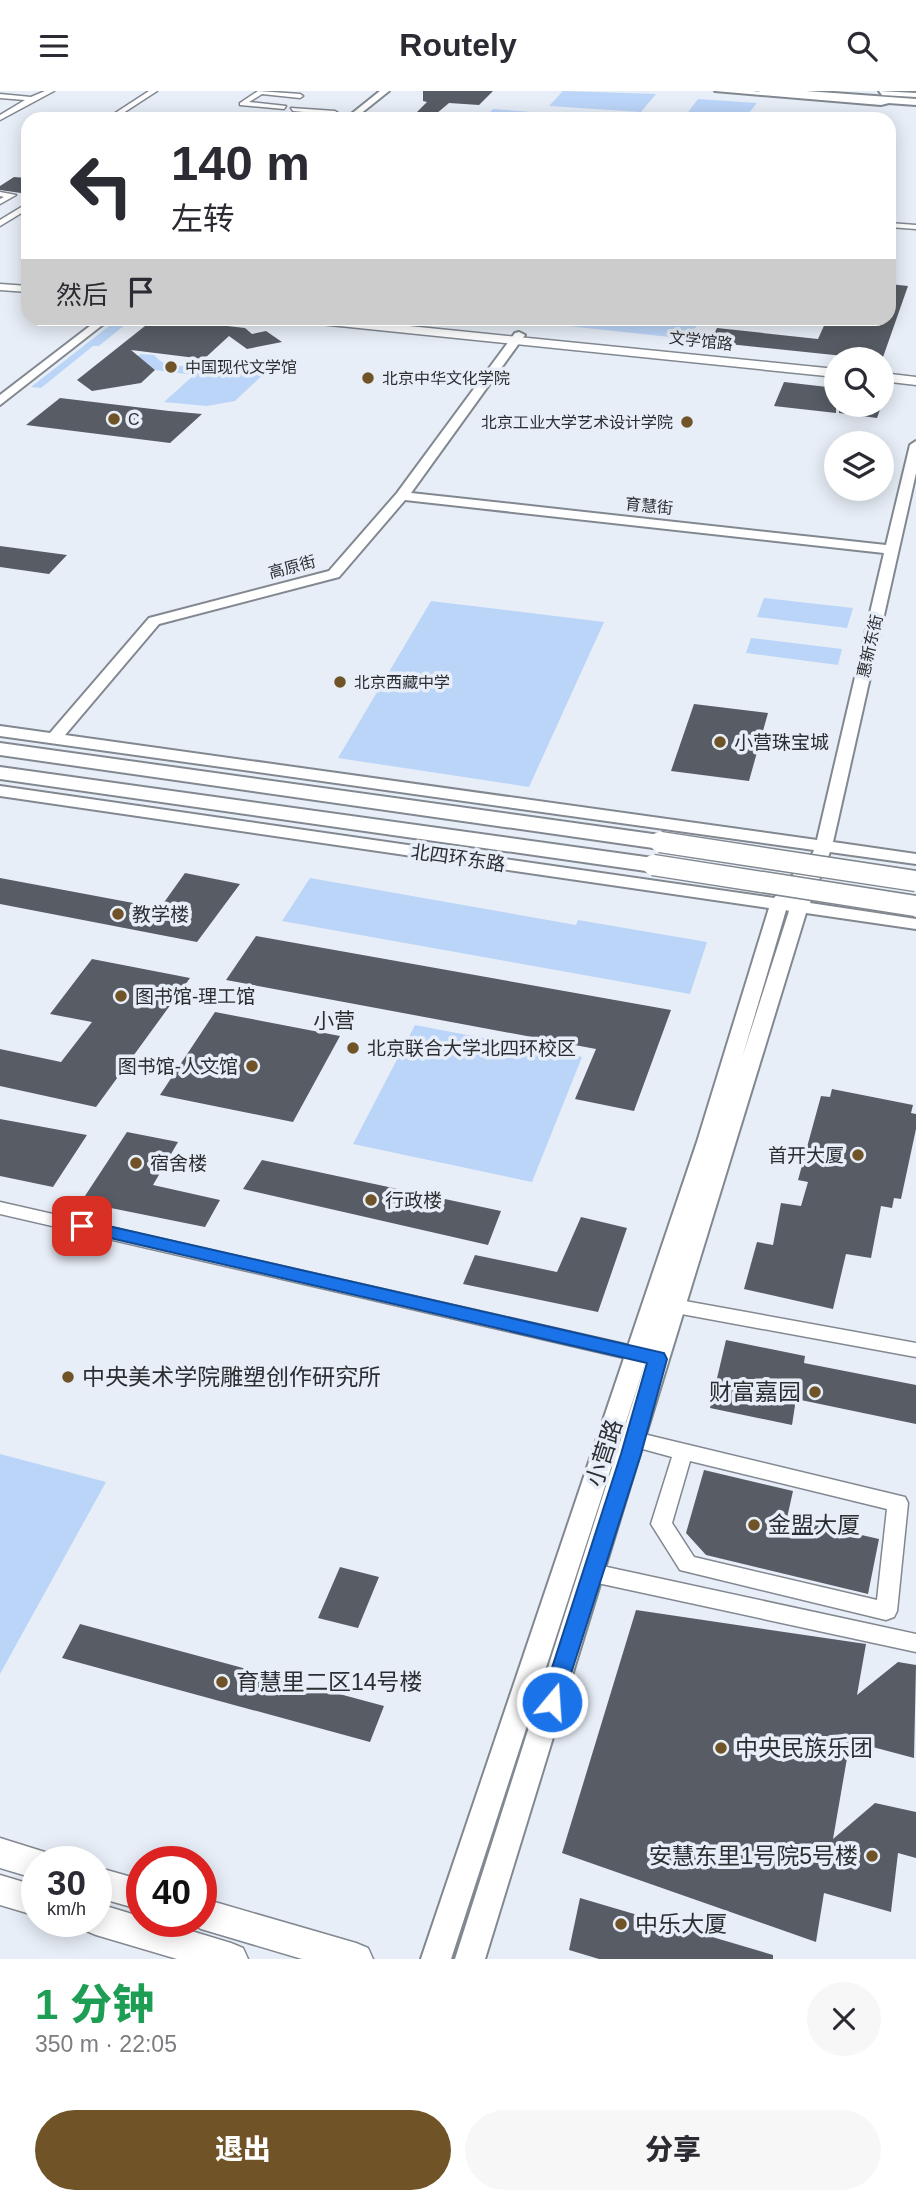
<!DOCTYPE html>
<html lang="zh">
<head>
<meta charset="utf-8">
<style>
  body { margin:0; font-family:Helvetica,"Noto Sans SC",sans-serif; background:#f7f7f7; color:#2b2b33; height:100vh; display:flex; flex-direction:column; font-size:26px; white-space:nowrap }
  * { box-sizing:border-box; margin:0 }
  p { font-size:23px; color:#7c7c81 }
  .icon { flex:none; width:38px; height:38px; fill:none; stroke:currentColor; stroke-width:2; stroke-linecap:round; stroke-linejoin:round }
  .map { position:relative; height:1868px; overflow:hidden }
  .details { display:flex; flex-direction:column; background:#fff; flex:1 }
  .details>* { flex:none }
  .top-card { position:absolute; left:21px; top:21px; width:875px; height:214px; border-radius:21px; box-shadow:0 4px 18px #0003; background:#fff; color:#2b2b33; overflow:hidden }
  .fabs { position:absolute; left:824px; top:256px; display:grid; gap:14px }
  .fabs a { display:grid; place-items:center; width:70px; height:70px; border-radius:50%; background:#fff; box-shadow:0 4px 18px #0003; font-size:35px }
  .speed { position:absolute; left:21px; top:1755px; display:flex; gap:14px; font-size:35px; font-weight:700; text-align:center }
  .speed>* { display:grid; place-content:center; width:91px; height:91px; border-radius:50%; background:#fff; box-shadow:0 4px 18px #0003; line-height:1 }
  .speed small { font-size:18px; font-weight:400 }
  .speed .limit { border:10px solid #d22; background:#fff; color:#111 }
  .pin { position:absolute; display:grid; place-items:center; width:60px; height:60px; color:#fff; margin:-30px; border-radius:14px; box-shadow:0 4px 10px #0006 }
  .me { position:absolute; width:77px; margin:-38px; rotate:18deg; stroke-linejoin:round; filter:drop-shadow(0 0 5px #0008) }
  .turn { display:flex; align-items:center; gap:24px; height:147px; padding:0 35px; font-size:32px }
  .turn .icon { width:91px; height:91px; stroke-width:2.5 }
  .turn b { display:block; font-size:49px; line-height:60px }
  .then { display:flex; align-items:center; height:66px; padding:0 35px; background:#0003; gap:14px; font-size:26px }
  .round { display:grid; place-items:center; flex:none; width:74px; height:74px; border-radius:37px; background:#f7f7f7 }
  .head { display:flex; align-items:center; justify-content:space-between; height:119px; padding:0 35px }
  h1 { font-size:42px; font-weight:800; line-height:52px; color:#1e9e55 }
  .primary-button { display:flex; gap:14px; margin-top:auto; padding:14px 35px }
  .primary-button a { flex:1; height:80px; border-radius:42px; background:#705327; color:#fff; font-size:28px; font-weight:800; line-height:80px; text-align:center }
  .primary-button a+a { background:#f7f7f7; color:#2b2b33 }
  header { display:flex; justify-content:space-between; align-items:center; height:91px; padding:0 35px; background:#fff; font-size:32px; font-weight:800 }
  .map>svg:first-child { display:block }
  .green { fill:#bbd5f8 }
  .building { fill:#585d65 }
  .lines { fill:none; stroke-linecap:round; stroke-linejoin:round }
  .minor-casing { stroke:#828890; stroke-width:3 }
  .tertiary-casing { stroke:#828890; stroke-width:4 }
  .secondary-casing { stroke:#828890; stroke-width:3 }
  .primary-casing { stroke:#828890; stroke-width:4 }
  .trunk-casing { stroke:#828890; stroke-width:4 }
  .minor { fill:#fff; fill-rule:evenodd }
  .tertiary { fill:#fff; fill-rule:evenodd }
  .secondary { fill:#fff; fill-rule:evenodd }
  .primary { fill:#fff; fill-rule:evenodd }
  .trunk { fill:#fff; fill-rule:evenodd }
  .trunk-bridge-casing { stroke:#828890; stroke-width:23; stroke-linecap:butt }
  .trunk-bridge { stroke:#fff; stroke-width:20 }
  .route { fill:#1a73e8; stroke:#114b97; stroke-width:2 }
  .poi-dot { fill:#705327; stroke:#e7eef7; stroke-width:2.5 }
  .labels { text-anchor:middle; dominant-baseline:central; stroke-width:7; stroke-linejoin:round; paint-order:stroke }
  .far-street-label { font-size:16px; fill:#2c2e32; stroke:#e7eef7 }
  .far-poi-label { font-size:16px; fill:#2c2e32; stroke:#e7eef7; text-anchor:start }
  .poi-label { font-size:19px; fill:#2c2e32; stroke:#e7eef7; text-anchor:start }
  .street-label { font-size:19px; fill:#2c2e32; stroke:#e7eef7 }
  .neighbourhood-label { font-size:21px; fill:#2c2e32; stroke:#e7eef7 }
  .near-poi-label { font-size:23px; fill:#2c2e32; stroke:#e7eef7; text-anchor:start }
  .near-street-label { font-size:23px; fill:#2c2e32; stroke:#e7eef7 }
</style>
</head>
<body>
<header><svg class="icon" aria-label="menu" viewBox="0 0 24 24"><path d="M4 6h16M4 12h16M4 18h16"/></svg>Routely<svg class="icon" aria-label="search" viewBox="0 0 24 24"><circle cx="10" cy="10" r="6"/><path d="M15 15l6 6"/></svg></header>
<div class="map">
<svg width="916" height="1868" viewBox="0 0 916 1868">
  <rect width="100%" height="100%" fill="#e7eef7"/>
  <path class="green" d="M563 0 656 3 641 21 549 15Z
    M698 8 757 12 744 28 686 24Z
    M493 18 559 23 555 28H483Z
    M118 228H141L131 229 99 255H93L41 297 31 296Z
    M574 228H701L688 248 568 235Z
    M141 263 154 264C173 285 190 270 212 271 231 272 251 275 270 277L235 310 207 315 164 311 194 284 155 279 138 265Z
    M764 507 853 517 847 537 757 526Z
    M431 510 604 531 529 696 338 667Z
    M751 547 842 558 838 574 746 562Z
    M310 787 576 834 578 829 707 851 690 903 282 830Z
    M415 934 582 966 532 1091 353 1053Z
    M0 1363 106 1391 0 1583Z"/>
  <path class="building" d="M423 0H493L479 14 449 12 430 28H410L427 11 423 10Z
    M14 86 28 87V103L0 99V95Z
    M889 193 908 195 882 269 710 251 717 237 818 248 827 228H889Z
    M176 229 181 233 192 231 245 237 252 243 266 240 282 251 247 258 229 245 204 268 131 259 155 279 141 292 92 300 77 289 145 235Z
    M784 291 836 297V322L774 315Z
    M60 307 169 320 202 323 170 352 26 334Z
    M839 313H882L877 327 839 322Z
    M0 455 67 464 49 483 0 476Z
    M694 613 768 622 749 690 671 680Z
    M185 782 240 793 197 851 0 813V787L160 817Z
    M256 845 671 919 634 1020 575 1008 596 958 226 889Z
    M92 868 190 887 96 1016 0 995V958L61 971 92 931 50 923Z
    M215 921 340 945 293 1031 160 1004Z
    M832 998 913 1014 911 1022 916 1023V1038L901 1108 894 1107 892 1117 881 1115 871 1167 846 1163 833 1218 744 1198 757 1151 773 1154 781 1112 801 1115 808 1091 798 1089 821 1005 830 1006Z
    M0 1028 87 1044 53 1096 0 1085Z
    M127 1041 178 1051 153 1094 220 1109 205 1136 81 1111Z
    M262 1069 501 1120 488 1154 243 1098Z
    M581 1126 627 1137 598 1221 463 1193 475 1164 557 1181Z
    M726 1249 805 1265 804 1272 916 1294V1333L796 1308 792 1334 710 1317Z
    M704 1379 793 1400 787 1427 879 1448 868 1503 706 1464 686 1442Z
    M340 1476 379 1486 358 1537 318 1527Z
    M636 1519 866 1553 857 1604 898 1571 916 1574 914 1667 850 1650 833 1748 875 1712 916 1721V1767L898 1762 891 1821 824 1802 816 1851 562 1762Z
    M80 1533 384 1615 370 1651 62 1567Z
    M580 1807 773 1864V1868H599L569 1859Z"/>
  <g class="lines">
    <defs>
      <path id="minor" d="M45 0H54L0 29V24L25 9 0 7V3L31 6Z
        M149 0H157L114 28H106Z
        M258 0 300 3 303 5 300 7 262 3 249 11 286 15 284 18 240 14V12Z
        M291 17 335 20 338 22 335 24 293 20Z
        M0 101 16 104 0 113V108L4 106 0 105Z
        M28 112V118L0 135V129Z
        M889 132 916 134V138L889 136Z
        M0 1111 646 1258 653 1260 655 1265 653 1270 646 1272 0 1123Z
        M674 1208 916 1252V1266L676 1222 665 1227 658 1225 656 1220 658 1215Z
        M635 1341 905 1406 908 1412 897 1520 894 1526 886 1529 680 1479 651 1433 672 1366 628 1354 625 1349 628 1344ZM690 1370 887 1418 877 1509 694 1466 672 1432Z
        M593 1473 916 1543V1561L593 1491 586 1488 582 1482 586 1476Z"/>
      <path id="tertiary" d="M380 0H389L354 28H345Z
        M715 0H752L881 10 893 8 897 10 881 14Z
        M879 0 916 2V6L882 4Z
        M99 228H110L0 314V304Z
        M519 241 525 244 411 402 886 454 910 354 916 350V382L833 751 916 763V773L830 761 810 812 916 828V838L806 822 485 1868H455L652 1251 451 1868H421L697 1051 769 817 0 705V695L774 807 796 780H805L814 759 0 645V635L50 642 149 527 329 480 397 402 515 242ZM405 409 884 462 817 749 65 644 159 533 339 486ZM786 819 789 820 742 967Z"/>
      <path id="secondary" d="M0 193 28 195V201L0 199Z
        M304 228H340L836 278V286L310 232Z
        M882 282 916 286V294L882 290Z
        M0 1747 48 1762 52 1771H37V1788L0 1777Z
        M96 1776 142 1789V1819L96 1806Z
        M0 1784 37 1795V1825L0 1814Z
        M201 1807 356 1852 368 1857 373 1868H302L201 1838 188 1830H201Z
        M96 1812 142 1826V1830H158L231 1852 243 1857 248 1868H177L96 1844 84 1839 81 1830H96Z"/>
      <path id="primary" d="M758 0H806L916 8V14L763 3Z"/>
      <path id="trunk" d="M0 652 660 744 668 746 671 751 668 756 660 758 0 664Z
        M0 676 653 767 661 769 664 774 661 779 653 781 0 688Z"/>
    </defs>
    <use href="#minor" class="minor-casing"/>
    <use href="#tertiary" class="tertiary-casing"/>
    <use href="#secondary" class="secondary-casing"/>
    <use href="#primary" class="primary-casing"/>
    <use href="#trunk" class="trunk-casing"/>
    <use href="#minor" class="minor"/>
    <use href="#tertiary" class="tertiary"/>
    <use href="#secondary" class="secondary"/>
    <use href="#primary" class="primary"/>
    <use href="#trunk" class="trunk"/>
    <defs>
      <path id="trunk-bridge" d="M660 751 916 790
        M653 774 916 815"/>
    </defs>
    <use href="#trunk-bridge" class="trunk-bridge-casing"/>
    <use href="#trunk-bridge" class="trunk-bridge"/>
  </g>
  <path class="route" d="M82 1129 664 1262 667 1268 641 1363 560 1617 552 1620 544 1617 541 1611 621 1363 647 1272 76 1139 73 1135 76 1130Z"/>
  <g class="poi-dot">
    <circle cx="171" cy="276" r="7"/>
    <circle cx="368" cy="287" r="7"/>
    <circle cx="114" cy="328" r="7"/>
    <circle cx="687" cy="331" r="7"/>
    <circle cx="340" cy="591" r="7"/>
    <circle cx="720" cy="651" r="7"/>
    <circle cx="118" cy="823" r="7"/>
    <circle cx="121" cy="905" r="7"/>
    <circle cx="353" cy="957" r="7"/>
    <circle cx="252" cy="975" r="7"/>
    <circle cx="858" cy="1064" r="7"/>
    <circle cx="136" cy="1072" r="7"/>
    <circle cx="371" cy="1109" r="7"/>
    <circle cx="68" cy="1286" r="7"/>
    <circle cx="815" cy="1301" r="7"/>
    <circle cx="754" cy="1434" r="7"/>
    <circle cx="222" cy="1591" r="7"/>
    <circle cx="721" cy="1657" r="7"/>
    <circle cx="872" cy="1765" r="7"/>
    <circle cx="621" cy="1833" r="7"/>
  </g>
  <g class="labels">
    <g class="far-street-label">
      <text transform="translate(701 250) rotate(6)">文学馆路</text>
      <text transform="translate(649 415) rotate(6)">育慧街</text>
      <text transform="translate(292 476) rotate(-15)">高原街</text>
      <text transform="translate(870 555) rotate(-77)">惠新东街</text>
    </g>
    <g class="far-poi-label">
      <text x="185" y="276">中国现代文学馆</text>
      <text x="382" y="287">北京中华文化学院</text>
      <text x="128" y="328">C</text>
      <text x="673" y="331" text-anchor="end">北京工业大学艺术设计学院</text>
      <text x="354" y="591">北京西藏中学</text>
    </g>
    <g class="poi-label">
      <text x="734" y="651">小营珠宝城</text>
      <text x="132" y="823">教学楼</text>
      <text x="135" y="905">图书馆-理工馆</text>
      <text x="367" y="957">北京联合大学北四环校区</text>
      <text x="238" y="975" text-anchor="end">图书馆-人文馆</text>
      <text x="844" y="1064" text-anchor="end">首开大厦</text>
      <text x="150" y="1072">宿舍楼</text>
      <text x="385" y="1109">行政楼</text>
    </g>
    <g class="street-label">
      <text transform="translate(458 767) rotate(8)">北四环东路</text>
    </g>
    <g class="neighbourhood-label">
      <text x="334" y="929">小营</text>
    </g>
    <g class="near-poi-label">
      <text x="82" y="1286">中央美术学院雕塑创作研究所</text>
      <text x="801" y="1301" text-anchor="end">财富嘉园</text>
      <text x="768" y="1434">金盟大厦</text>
      <text x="236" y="1591">育慧里二区14号楼</text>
      <text x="735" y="1657">中央民族乐团</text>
      <text x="858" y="1765" text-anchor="end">安慧东里1号院5号楼</text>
      <text x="635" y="1833">中乐大厦</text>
    </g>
    <g class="near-street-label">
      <text transform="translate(604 1362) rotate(-72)">小营路</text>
    </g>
  </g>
</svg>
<div class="fabs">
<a><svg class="icon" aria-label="search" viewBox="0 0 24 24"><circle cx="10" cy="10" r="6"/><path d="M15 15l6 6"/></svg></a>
<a><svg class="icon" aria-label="layers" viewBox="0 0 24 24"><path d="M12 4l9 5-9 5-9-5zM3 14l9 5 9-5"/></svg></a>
</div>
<div class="speed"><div>30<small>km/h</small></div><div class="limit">40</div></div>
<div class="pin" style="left:82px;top:1135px;background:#d93025"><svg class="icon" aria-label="arrive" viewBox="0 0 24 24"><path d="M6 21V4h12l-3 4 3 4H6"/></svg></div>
<svg class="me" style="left:552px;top:1611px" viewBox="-20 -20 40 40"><circle r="17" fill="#1a73e8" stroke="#fff" stroke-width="3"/><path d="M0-11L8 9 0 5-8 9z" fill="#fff"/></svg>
<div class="top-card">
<div class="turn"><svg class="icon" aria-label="left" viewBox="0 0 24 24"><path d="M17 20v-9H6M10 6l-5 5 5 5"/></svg><div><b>140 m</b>左转</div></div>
<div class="then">然后<svg class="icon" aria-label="arrive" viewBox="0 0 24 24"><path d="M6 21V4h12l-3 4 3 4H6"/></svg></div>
</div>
</div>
<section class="details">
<div class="head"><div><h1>1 分钟</h1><p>350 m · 22:05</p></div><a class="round"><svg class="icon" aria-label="close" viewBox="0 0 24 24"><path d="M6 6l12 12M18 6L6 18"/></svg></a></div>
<div class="primary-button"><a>退出</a><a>分享</a></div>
</section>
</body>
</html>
